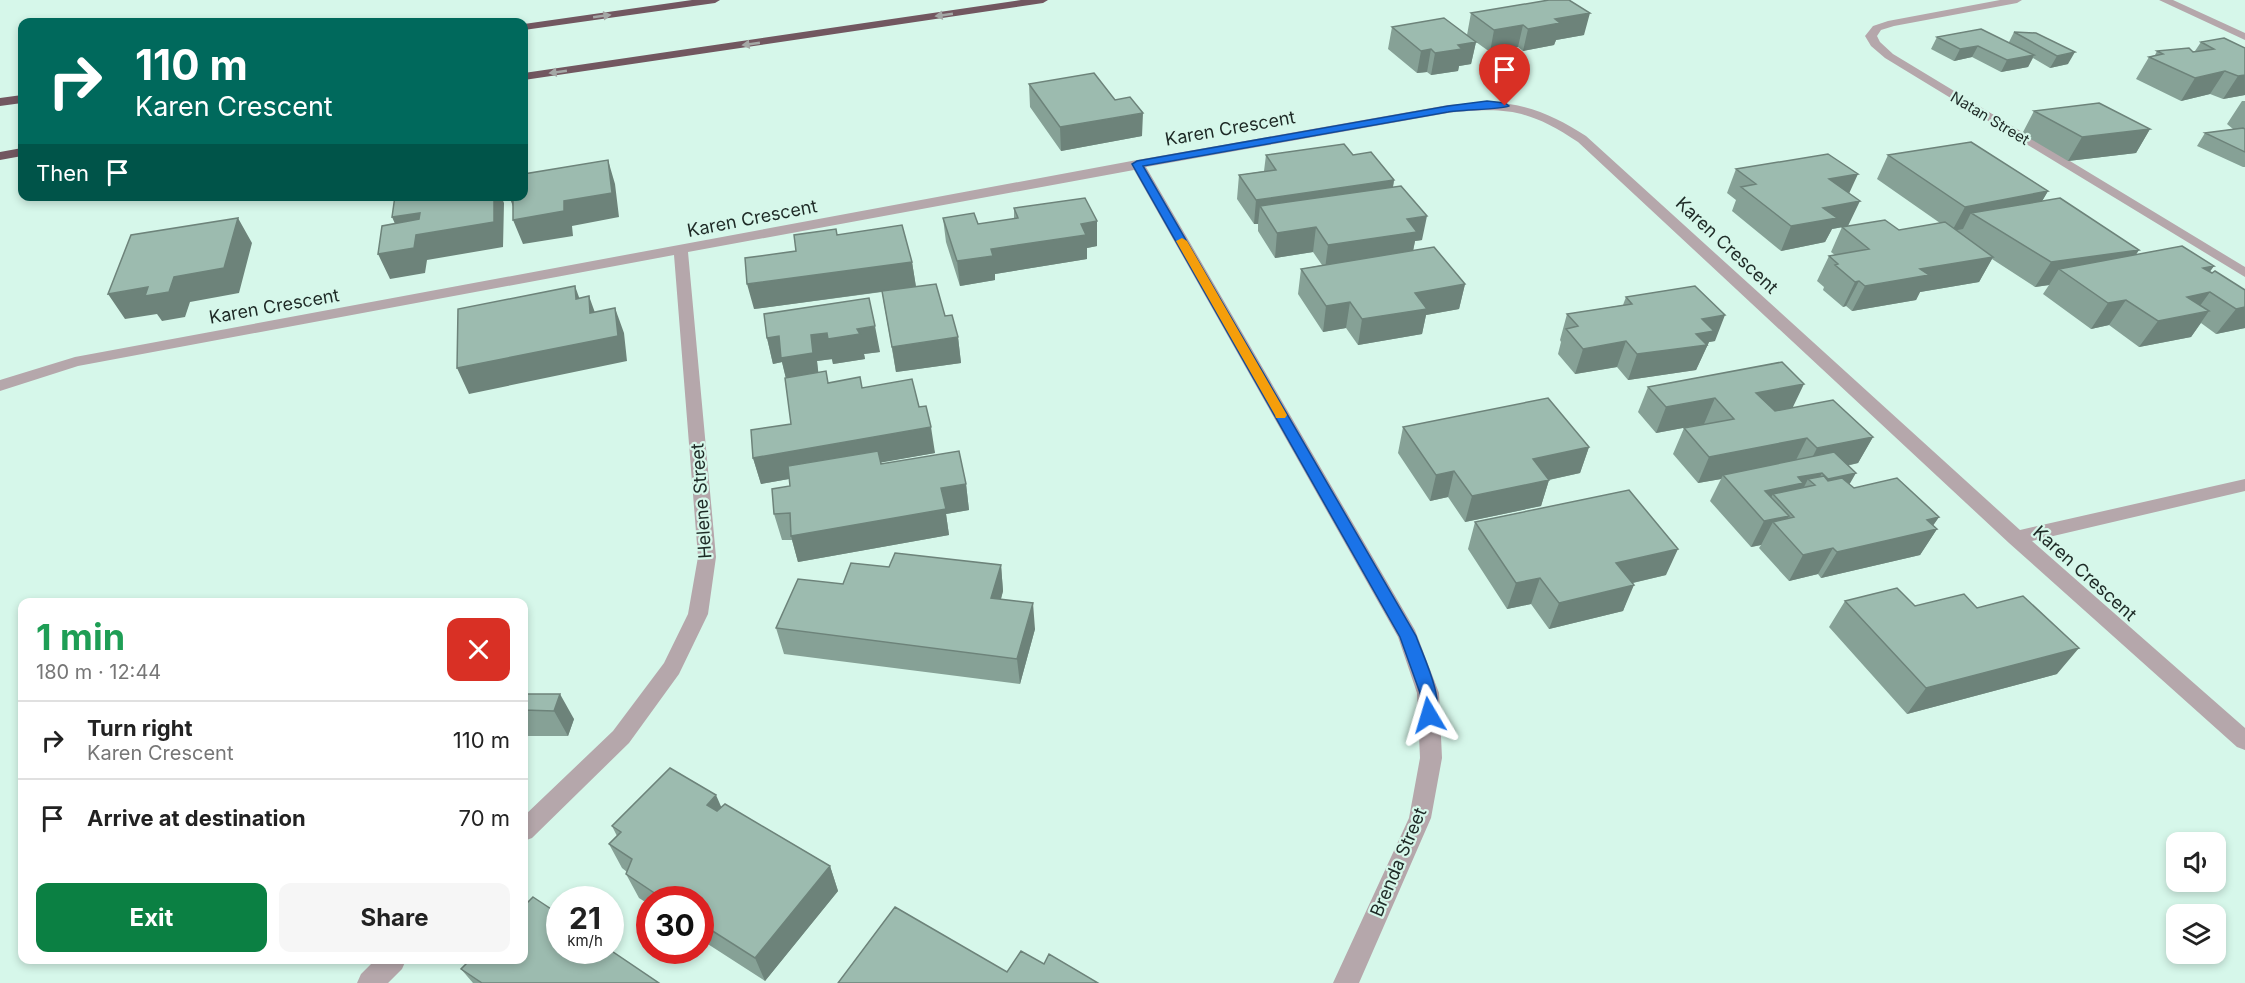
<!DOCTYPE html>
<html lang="en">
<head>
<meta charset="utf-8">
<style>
  body { margin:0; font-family:Inter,sans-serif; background:#f6f6f6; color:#222; height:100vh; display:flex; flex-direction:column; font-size:22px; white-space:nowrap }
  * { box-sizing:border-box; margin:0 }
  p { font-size:20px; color:#767676 }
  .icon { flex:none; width:33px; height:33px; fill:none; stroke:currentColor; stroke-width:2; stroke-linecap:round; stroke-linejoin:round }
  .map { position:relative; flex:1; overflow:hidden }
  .panel { position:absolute; left:18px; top:598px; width:510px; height:366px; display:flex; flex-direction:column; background:#fff; border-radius:12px; box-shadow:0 3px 9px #0003 }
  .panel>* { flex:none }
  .banner { position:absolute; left:18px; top:18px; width:510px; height:183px; border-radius:12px; box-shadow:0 3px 9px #0003; background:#00695c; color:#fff; overflow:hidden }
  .fabs { position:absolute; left:2166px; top:832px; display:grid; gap:12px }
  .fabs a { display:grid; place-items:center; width:60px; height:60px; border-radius:12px; background:#fff; box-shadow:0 3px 9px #0003; font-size:30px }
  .speed { position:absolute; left:546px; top:886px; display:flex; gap:12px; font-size:30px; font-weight:700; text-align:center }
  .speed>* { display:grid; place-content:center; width:78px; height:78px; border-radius:50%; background:#fff; box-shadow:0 3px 9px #0003; line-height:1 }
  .speed small { font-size:15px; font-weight:400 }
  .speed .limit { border:9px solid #d22; background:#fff; color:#111 }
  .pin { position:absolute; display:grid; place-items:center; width:51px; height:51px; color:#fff; margin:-62px -26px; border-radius:50% 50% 50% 0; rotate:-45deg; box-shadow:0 0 6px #0007 }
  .pin .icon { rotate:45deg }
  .me { position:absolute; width:66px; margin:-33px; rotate:353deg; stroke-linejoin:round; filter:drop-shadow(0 0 4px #0008) }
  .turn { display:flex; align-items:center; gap:21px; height:126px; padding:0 18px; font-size:27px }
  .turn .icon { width:78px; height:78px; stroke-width:2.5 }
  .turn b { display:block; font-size:42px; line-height:51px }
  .then { display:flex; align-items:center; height:57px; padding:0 18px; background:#0003; gap:12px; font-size:22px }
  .round { display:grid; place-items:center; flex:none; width:63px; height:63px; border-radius:12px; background:#f6f6f6 }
  .headline { display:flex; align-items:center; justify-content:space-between; height:102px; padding:0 18px }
  h1 { font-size:36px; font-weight:700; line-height:45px; color:#1e9e55 }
  .button { display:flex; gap:12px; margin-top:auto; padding:12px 18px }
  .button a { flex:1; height:69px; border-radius:12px; background:#0b8043; color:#fff; font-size:24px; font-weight:700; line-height:69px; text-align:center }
  .button a+a { background:#f6f6f6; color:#222 }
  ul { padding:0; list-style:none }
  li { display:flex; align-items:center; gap:18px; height:78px; padding:0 18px; border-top:2px solid #e0e0e0 }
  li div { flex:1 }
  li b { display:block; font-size:22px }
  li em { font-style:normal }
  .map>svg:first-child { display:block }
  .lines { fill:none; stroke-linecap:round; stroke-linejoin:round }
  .minor { fill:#b5a7ab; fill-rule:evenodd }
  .motorway { fill:#725760; fill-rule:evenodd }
  .wall { fill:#86a196 }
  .shaded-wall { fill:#6d837a }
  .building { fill:#9cbbaf; stroke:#6d837a; stroke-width:1.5 }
  .oneway { fill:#a4a7a5 }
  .route { fill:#1a73e8; stroke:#114b97; stroke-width:1.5 }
  .slow { fill:#f59e0b }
  .labels { text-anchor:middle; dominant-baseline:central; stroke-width:4.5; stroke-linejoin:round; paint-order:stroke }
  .far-street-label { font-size:15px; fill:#1e2a26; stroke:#d6f7ea }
  .street-label { font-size:18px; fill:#1e2a26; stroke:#d6f7ea }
</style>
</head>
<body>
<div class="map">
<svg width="2245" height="983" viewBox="0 0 2245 983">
  <rect width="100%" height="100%" fill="#d6f7ea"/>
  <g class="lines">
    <path class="minor" d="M2000 0H2022L2017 3 1894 26 1881 30 1877 36 1880 42 1893 54 2245 267V277L1885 58 1871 46 1865 36 1873 26 1888 21Z
      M2159 0H2173L2245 33V40Z
      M1487 102C1526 103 1555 116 1586 136L2020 530 2245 479V491L2032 541 2245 728V750L2237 747 2009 543 1578 142C1528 109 1506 107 1448 113L1146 167 1415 630 1439 693 1442 758 1431 818 1359 983H1333L1409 818 1420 758 1417 693 1398 637 1134 170 688 252 716 557 708 614 679 674 629 743 532 838 524 841V816L613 731 664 663 688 614 698 557 674 255 78 366 0 391V380L75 357 1137 160 1448 105Z
      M375 960H406L402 969 388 983H357L361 974Z"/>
    <path class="motorway" d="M692 0H720L715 3 524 30V24Z
      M1021 0H1048L1043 3 524 80V73Z
      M22 95V103L0 106V98Z
      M22 148V156L0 160V152Z"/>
  </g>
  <path class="wall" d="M1471 13 1584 35 1556 40 1554 45 1523 51 1518 47 1490 52 1476 42 1471 64 1459 66 1458 71 1431 75 1427 72 1417 73 1388 49 1392 27 1467 35Z
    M2014 32 2036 33 2068 64 2050 68 2033 58 2028 67 2001 72 1972 57 1954 61 1931 49 1937 37 2009 42Z
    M2201 42 2245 48V95L2223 99 2210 94 2181 101 2136 79 2149 57 2155 55 2157 51H2195Z
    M1029 84 1142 136 1061 151 1030 107Z
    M2242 101H2245V167H2243L2197 146 2205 133 2233 129 2227 124Z
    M2034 111 2150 129 2136 153 2068 161 2022 134Z
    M1266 155H1353L1394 180 1393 187 1422 240 1415 241 1413 251 1465 284 1459 309 1426 315 1422 334 1358 345 1346 328 1323 332 1298 294 1301 269 1322 265 1313 252 1275 258 1258 231V224H1254L1237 199 1239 175 1264 171Z
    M1888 155 2048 191 2042 201 2136 255 2214 266 2209 272 2245 290V328L2216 334 2201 323 2191 337 2139 347 2109 325 2091 329 2043 294 2049 285 2035 287 1992 259 1979 282 1920 292 1916 300 1852 311 1846 306 1843 307 1823 290 1824 287 1817 281 1829 256 1835 255 1831 252 1842 227 1899 230 1940 223 1877 179Z
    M1736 169 1849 194 1848 226 1832 229 1825 242 1781 251 1732 211 1736 200 1727 193Z
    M1014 208 1097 246 1087 248V259L995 274V280L960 286 946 242 943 218 978 224 1014 219Z
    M837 235 912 262 916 287 945 316 958 337 961 363 896 372 882 292 754 309 796 251Z
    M1626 297 1715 341 1709 342 1696 370 1628 380 1617 367 1575 374 1558 354 1561 342 1560 340 1567 314 1623 305Z
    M764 314 880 352 864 354 865 359 833 364 832 359 817 361 818 373 828 383 862 388 919 407 935 453 881 462V464L966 484 969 510 946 514 949 535 798 562 792 540H782L774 514 790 486 789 479 761 484 753 458 791 424 786 378 782 362 773 364 767 338Z
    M1648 387 1793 407 1873 437 1858 463 1847 466 1849 484 1854 488 1939 517 1933 525 1937 529 1920 555 1821 578 1818 574 1789 581 1759 548 1761 545 1751 547 1710 501 1721 479 1698 483 1673 454 1684 428 1704 424 1656 433 1638 412Z
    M1403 427 1589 447 1580 473 1549 480 1541 506 1465 522 1448 497 1430 501 1398 453Z
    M1475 522 1666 575 1633 583 1623 611 1549 629 1531 604 1507 609 1468 549Z
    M1001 565 1003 591 1001 599 1035 629 1020 684 784 654 776 628 843 584 889 567Z
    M1845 601 1915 606 1977 608 2057 674 1907 714 1829 627Z
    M524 694 574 719 568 736H524Z
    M722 807 830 866 838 891 765 981 700 939V900H650V905L639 898 626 874 627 872 622 868 609 844 617 836 612 826Z
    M461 969 659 983H473Z"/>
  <path class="shaded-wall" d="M1590 13 1584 35 1556 40 1554 45 1523 51 1528 29 1555 19Z
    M1523 25 1518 47 1490 52 1494 30Z
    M1476 42 1471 64 1459 66 1458 71 1431 75 1435 53 1458 45Z
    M1978 46 1972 57 1954 61 1960 49Z
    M1431 49 1427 72 1417 73 1421 51Z
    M2075 52 2068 64 2050 68 2057 56Z
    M2034 55 2028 67 2001 72 2007 60Z
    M2245 69V95L2223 99 2238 76Z
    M2225 71 2210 94 2181 101 2195 78Z
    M1143 113 1142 136 1061 151 1060 127Z
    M2150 129 2136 153 2068 161 2082 137Z
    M608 160 615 184 619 217 572 226 573 236 523 244 513 220 564 201Z
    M1858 174 1847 198 1829 179Z
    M1394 180 1390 204 1260 206 1258 224H1254L1256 200Z
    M2048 191 2034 215 1971 213 1963 229 1952 231 1965 207Z
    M494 196H501L504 203 503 247 427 260 425 273 390 279 378 254 403 242 392 217 420 213Z
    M509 196H515L517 217Z
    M1860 201 1848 226 1832 229 1825 242 1781 251 1791 226 1823 208Z
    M1427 216 1422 240 1415 241 1412 256 1325 269 1328 245 1407 219Z
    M238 218 252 243 239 293 190 302 185 317 162 321 157 314 125 319 108 294 148 287 174 277Z
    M1097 221V246L1087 248V259L995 274V280L960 286 957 261 991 249 1081 224Z
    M1316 227 1313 252 1275 258 1277 233Z
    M2139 250 2123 275 2059 269 2049 285 2035 287 2051 262Z
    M1993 257 1979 282 1920 292 1916 300 1852 311 1865 286 1920 269Z
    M912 262 916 287 754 309 747 284Z
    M2214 266 2196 291 2203 268Z
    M1859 281 1846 306 1843 307 1855 282Z
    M1465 284 1459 309 1426 315 1422 334 1358 345 1362 319 1415 293Z
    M575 286 584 311 576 299Z
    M2210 292 2194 314 2209 311 2191 337 2139 347 2158 321 2187 297Z
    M589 296 598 321 590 313Z
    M2126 300 2109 325 2091 329 2108 303Z
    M1350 302 1346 328 1323 332 1326 306Z
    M2245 307V328L2216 334 2236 309Z
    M615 308 624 333 627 361 469 394 457 368Z
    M1725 315 1715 341 1709 342 1696 370 1628 380 1637 354 1702 319Z
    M875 326 880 352 864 354 865 359 833 364 828 339 857 329Z
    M827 333 832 359 817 361 819 378 787 383 782 362 773 364 767 338 779 336 811 335Z
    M958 337 961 363 896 372 892 347Z
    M1626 341 1617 367 1575 374 1583 349Z
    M1804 384 1792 409 1745 418 1756 393Z
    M1715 398 1704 424 1656 433 1666 407Z
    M931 427 935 453 761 484 753 458Z
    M1873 437 1858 463 1804 474 1817 448Z
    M1807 438 1794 464 1723 475 1721 479 1698 483 1709 457Z
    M1589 447 1580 473 1525 485 1533 459Z
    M1454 471 1448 497 1430 501 1436 475Z
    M1822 473 1808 499 1815 485 1808 479 1797 501 1773 494 1762 515 1765 491 1798 477Z
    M1856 473 1841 499 1814 505 1828 479Z
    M1549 480 1541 506 1465 522 1472 496Z
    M966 484 969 510 946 514 949 535 798 562 791 536 941 488Z
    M1789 516 1781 531 1773 522 1761 545 1751 547 1764 521Z
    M1939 517 1930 530 1937 529 1920 555 1821 578 1837 552 1927 520Z
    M1833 548 1818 574 1789 581 1803 555Z
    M1678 549 1666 575 1606 589 1616 563Z
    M1001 565 1003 591 994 624 991 598Z
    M1540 578 1531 604 1507 609 1516 583Z
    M1634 585 1623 611 1549 629 1559 603Z
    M1033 603 1035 629 1020 684 1017 659Z
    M2079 648 2057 674 1907 714 1926 688Z
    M560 694 574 719 568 736 554 711Z
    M716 795 727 820 707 805Z
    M830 866 838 891 765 981 755 958Z"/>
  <path class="building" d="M1549 0H1569L1590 13 1555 19 1560 23 1528 29 1523 25 1494 30 1471 13Z
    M1444 18 1476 42 1458 45 1462 49 1435 53 1431 49 1421 51 1392 27Z
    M1981 29 2034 55 2007 60 1978 46 1960 49 1937 37Z
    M2014 32 2036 33 2075 52 2057 56Z
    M2224 38 2245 48V75L2238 76 2225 71 2195 78 2149 57 2163 54 2157 51 2189 48 2193 52 2214 49 2201 42Z
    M1094 73 1115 100 1130 97 1143 113 1060 127 1029 84Z
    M2099 103 2150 129 2082 137 2034 111Z
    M2243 128 2245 129V152L2205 133Z
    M1971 142 2048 191 1965 207 1888 155Z
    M1344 144 1353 155 1371 152 1394 180 1256 200 1239 175 1276 170 1266 155Z
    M1828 154 1858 174 1829 179 1860 201 1823 208 1837 218 1791 226 1741 187 1756 184 1736 169Z
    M608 160 612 193 564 201V211L513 220V196H524V174Z
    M1401 186 1427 216 1407 219 1417 232 1328 245 1316 227 1277 233 1260 206Z
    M395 196H494V222L416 235 414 248 378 254 382 226 419 219 420 213 392 217Z
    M1085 198 1097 221 1081 224 1086 235 991 249 993 256 957 261 943 218 974 213 978 224 1018 218 1014 208Z
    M2060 198 2139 250 2051 262 1971 213Z
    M238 218 224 268 174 277 169 292 145 296 148 287 108 294 131 235Z
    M1885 220 1899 230 1945 222 1993 257 1920 269 1929 275 1865 286 1859 281 1855 282 1835 265 1838 264 1829 256 1869 249 1842 227Z
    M902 225 912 262 747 284 745 258 796 251 794 235 836 229 837 235Z
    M2182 246 2214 266 2203 268 2212 273 2215 271 2245 290V307L2236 309 2210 292 2187 297 2209 311 2158 321 2126 300 2108 303 2059 269Z
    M1434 247 1465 284 1415 293 1427 309 1362 319 1350 302 1326 306 1301 269Z
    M936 284 945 316 952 315 958 337 892 347 882 291Z
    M575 286 576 299 589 296 590 313 615 308 618 336 457 368 458 309Z
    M1695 286 1725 315 1702 319 1714 331 1696 334 1707 345 1637 354 1626 341 1583 349 1566 329 1578 326 1567 314 1632 304 1626 297Z
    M869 298 875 326 857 329 860 334 828 339 827 333 811 335 813 353 781 358 779 336 767 338 764 314Z
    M1782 362 1804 384 1756 393 1775 411 1833 400 1873 437 1817 448 1807 438 1709 457 1684 428 1734 419 1715 398 1666 407 1648 387Z
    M826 371 828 383 860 377 862 388 912 379 919 407 926 406 931 427 753 458 751 430 791 424 785 378Z
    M1548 398 1589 447 1533 459 1549 480 1472 496 1454 471 1436 475 1403 427Z
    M878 451 881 464 959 451 966 484 941 488 946 509 791 536 790 513 774 514 772 489 790 486 788 466Z
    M1834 452 1856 473 1828 479 1822 473 1798 477 1803 483 1765 491 1789 516 1764 521 1723 475Z
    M1824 476 1828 481 1842 478 1854 488 1897 478 1939 517 1927 520 1937 529 1837 552 1833 548 1803 555 1773 522 1794 517 1773 494 1815 485 1808 479Z
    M1629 490 1678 549 1616 563 1634 585 1559 603 1540 578 1516 583 1475 522Z
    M895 553 1001 565 991 598 1033 603 1017 659 776 628 798 579 843 584 851 563 889 567Z
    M1897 588 1915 606 1964 594 1977 608 2023 596 2079 648 1926 688 1845 601Z
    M524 694H560L554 711 524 710Z
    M670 768 716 795 707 805 717 811 725 804 830 866 755 958 700 923V900H665L626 874 632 859 609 844 621 832 612 826Z
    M533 897 560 915V951H610V950L659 983H482L461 969 470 960H524V906Z
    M895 907 1007 972 1021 951 1044 964 1049 954 1098 983H838Z"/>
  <defs><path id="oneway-solid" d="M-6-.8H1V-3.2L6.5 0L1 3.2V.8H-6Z" transform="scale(1.5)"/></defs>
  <g class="oneway">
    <use href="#oneway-solid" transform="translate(944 15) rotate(172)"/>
    <use href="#oneway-solid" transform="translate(602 16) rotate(-8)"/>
    <use href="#oneway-solid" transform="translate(751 44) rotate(172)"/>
    <use href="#oneway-solid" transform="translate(558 72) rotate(172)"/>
  </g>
  <path class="route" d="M1487 101 1505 103 1509 106C1505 109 1458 110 1448 112L1143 166 1416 636C1423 656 1445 700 1435 719L1429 721 1423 719 1420 693 1400 637 1132 164 1137 161 1448 106Z"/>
  <path class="slow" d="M1182 238 1187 241 1287 415 1285 418H1276L1275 415 1176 241Z"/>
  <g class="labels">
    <g class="far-street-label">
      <text transform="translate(1990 118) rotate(31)">Natan Street</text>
    </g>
    <g class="street-label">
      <text transform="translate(1230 128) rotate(-10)">Karen Crescent</text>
      <text transform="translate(752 218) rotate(-11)">Karen Crescent</text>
      <text transform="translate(1727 245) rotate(43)">Karen Crescent</text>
      <text transform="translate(274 306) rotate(-10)">Karen Crescent</text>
      <text transform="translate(701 501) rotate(-94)">Helene Street</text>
      <text transform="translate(2085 573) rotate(42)">Karen Crescent</text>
      <text transform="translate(1398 862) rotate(-67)">Brenda Street</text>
    </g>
  </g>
</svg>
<div class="fabs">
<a><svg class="icon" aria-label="sound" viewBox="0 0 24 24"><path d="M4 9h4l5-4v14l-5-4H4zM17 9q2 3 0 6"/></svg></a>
<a><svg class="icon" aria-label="layers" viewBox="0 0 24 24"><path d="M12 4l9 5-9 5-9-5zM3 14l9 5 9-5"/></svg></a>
</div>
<div class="speed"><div>21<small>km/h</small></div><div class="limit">30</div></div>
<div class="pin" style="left:1505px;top:106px;background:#d93025"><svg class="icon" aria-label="arrive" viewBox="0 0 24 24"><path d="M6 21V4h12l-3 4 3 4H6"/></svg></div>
<svg class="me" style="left:1429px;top:715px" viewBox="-20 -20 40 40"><path d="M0-17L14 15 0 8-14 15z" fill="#1a73e8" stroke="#fff" stroke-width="4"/></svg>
<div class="banner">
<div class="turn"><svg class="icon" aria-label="right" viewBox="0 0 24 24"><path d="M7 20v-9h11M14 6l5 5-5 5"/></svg><div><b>110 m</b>Karen Crescent</div></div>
<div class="then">Then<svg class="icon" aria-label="arrive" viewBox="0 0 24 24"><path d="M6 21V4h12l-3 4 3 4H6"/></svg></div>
</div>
<section class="panel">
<div class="headline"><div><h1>1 min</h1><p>180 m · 12:44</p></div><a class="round" style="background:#d93025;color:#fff"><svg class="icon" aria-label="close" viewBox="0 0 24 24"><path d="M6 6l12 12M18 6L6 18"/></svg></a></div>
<ul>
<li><svg class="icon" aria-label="right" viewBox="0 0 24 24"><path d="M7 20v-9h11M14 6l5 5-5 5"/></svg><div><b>Turn right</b><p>Karen Crescent</p></div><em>110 m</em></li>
<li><svg class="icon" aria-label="arrive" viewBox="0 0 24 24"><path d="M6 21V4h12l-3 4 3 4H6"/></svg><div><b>Arrive at destination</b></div><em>70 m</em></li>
</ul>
<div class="button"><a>Exit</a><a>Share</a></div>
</section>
</div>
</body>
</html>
